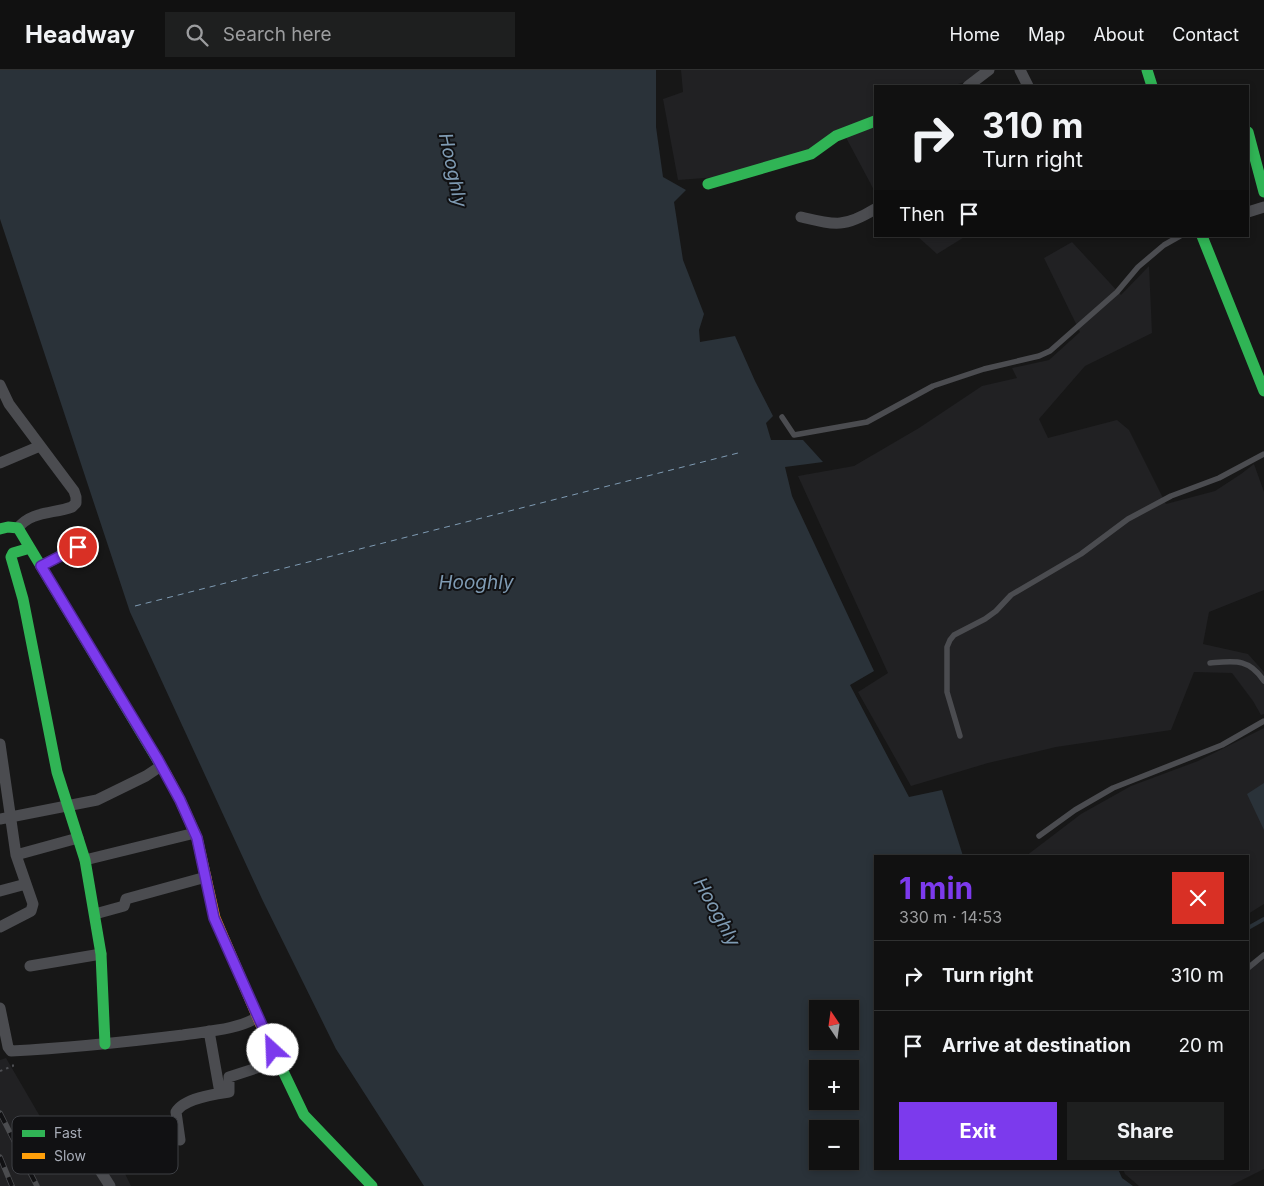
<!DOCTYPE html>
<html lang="en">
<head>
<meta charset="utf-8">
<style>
  body { margin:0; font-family:Inter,sans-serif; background:#1e1f1f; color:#f1f3f6; height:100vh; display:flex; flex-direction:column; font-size:19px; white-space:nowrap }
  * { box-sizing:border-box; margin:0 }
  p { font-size:16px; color:#9c9d9f }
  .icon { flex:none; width:28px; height:28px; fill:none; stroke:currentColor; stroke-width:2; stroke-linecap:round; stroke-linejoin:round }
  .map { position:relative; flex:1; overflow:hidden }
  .panel { position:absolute; left:874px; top:785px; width:375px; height:315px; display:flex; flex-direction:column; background:#111; border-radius:0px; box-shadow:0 2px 8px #0003,0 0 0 1px #303131 }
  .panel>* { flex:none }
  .top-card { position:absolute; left:874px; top:15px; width:375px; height:152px; border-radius:0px; box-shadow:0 2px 8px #0003,0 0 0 1px #303131; background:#111; color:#f1f3f6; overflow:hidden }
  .needle { width:32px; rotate:347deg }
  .tools { position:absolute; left:809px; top:930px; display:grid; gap:10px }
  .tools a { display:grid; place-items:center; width:50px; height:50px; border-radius:0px; background:#111; box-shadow:0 2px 8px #0003,0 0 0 1px #303131; font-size:25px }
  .pin { position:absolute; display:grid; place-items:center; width:42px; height:42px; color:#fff; margin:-21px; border:2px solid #fff; border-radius:50%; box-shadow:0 1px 5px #0007 }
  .me { position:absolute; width:55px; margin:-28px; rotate:335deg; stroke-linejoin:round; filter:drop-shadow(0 0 4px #0008) }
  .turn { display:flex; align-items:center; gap:18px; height:105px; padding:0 25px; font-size:22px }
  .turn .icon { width:65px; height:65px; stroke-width:2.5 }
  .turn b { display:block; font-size:35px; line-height:42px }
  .then { display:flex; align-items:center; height:48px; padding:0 25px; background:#0003; gap:10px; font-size:19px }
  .round { display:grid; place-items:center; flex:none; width:52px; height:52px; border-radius:0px; background:#1e1f1f }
  .headline { display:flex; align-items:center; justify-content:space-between; height:85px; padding:0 25px }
  h1 { font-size:30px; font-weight:700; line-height:38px; color:#7c3aed }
  .action { display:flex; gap:10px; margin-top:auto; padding:10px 25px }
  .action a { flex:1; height:58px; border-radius:0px; background:#7c3aed; color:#fff; font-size:20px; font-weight:700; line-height:58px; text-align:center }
  .action a+a { background:#1e1f1f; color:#f1f3f6 }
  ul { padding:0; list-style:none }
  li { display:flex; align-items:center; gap:15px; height:70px; padding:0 25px; border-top:1px solid #303131 }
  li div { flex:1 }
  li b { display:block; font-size:19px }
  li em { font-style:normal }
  header { display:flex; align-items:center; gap:30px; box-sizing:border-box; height:70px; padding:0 25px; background:#111; border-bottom:1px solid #303131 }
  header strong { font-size:24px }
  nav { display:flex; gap:28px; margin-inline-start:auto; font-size:18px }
  .search { width:350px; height:45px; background:#1e1f1f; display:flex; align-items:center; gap:12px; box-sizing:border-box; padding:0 18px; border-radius:0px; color:#9c9d9f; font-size:19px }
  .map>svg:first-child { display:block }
  .built { fill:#212123 }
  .water { fill:#2a3239; fill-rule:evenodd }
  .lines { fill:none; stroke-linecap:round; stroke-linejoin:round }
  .stream { stroke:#2a3239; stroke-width:4 }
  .ferry { stroke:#7f9bb3; stroke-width:1; stroke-dasharray:6 5; stroke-linecap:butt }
  .path { stroke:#4d4e52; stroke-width:2; stroke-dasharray:2.5 4; stroke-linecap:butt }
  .lane { stroke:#4b4c50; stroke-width:5.5 }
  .street { stroke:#4b4c50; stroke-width:11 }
  .fast { stroke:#30b455; stroke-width:11 }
  .slow { stroke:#ff9f0a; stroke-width:11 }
  .rail-casing { stroke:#4b4c4f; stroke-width:5.5 }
  .rail { stroke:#111113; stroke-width:4; stroke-dasharray:11; stroke-linecap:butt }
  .route-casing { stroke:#51269a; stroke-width:12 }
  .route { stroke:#7c3aed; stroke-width:9 }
  .labels { text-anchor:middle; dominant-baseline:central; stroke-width:4; stroke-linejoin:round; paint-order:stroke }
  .water-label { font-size:19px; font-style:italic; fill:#7f9bb3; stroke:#111113 }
  .key { fill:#111113; stroke:#3e4045; stroke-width:1 }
  .key-label { font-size:14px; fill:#a8adb8 }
</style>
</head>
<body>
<header>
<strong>Headway</strong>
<div class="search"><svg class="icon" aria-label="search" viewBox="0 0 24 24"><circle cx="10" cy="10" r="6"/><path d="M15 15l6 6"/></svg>Search here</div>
<nav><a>Home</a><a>Map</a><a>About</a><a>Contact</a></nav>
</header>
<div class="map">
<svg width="1264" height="1116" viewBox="0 0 1264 1116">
  <rect width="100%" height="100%" fill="#171717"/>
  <path class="built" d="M681 0H979L971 10 952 16H875V122L842 60 806 81 718 107 678 110 663 29 683 22Z
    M917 166H966L937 184Z
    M1072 172 1121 225 1149 196 1152 263 1085 296 1039 349 1048 368 1117 350 1129 360 1166 434 1215 421 1241 404 1254 394 1264 422V520L1209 542 1203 574 1248 584 1264 602V644L1261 645 1253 631 1232 603 1194 602 1171 660 1056 677 988 693 911 716 858 622 888 603 798 406 854 396 919 358 982 316 1017 308 1012 298 1049 290 1080 262 1044 188Z
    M1264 658V834L1248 844V786H1026L1081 744 1131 716 1198 691Z
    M1264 889V1099L1230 1116H1139L1125 1104 1123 1099H1248V900Z
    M6 988 52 1067 109 1071 131 1116H0V990Z"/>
  <path class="water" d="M0 0H656V57L663 107 686 120 674 132 683 190 704 244 699 260 700 272 735 266 755 311 773 346 766 353 771 370H803L823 392 785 397 792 426 874 601 850 615 909 727 942 720 963 786H875V1099H1118L1122 1108 1133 1116H424L336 979 262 829 130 542 0 149ZM818 939H850V971H818ZM818 999H850V1031H818ZM818 1059H850V1091H818Z
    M1264 713V760L1247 724Z"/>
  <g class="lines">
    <path class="stream" d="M1248 858 1264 849"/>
    <path class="ferry" d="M135 536 738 383"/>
    <path class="path" d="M0 1001 13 996V992"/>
    <path class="lane" d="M782 347 794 365 867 352 933 316 984 299 1039 286 1050 281 1117 222 1138 197 1164 175 1180 166
      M1210 593C1235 591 1249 588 1264 611
      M960 666 947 622V577L950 570 954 565 985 549 996 541 1011 525 1081 484 1128 449 1171 426 1219 408 1264 384
      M1039 766 1075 740 1113 718 1222 675 1264 651
      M1248 898 1264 885"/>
    <path class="street" d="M1020 0 1028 16
      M968 16 989 0
      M1248 142 1264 137
      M801 147C835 155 844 158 875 139
      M0 315 9 334 74 421 76 427V433L72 437C53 444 31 441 18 458
      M0 393 40 376
      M41 496 78 477
      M0 674 16 785 33 834 31 841 0 857
      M0 749 97 730 146 706 161 696
      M16 785 78 768
      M85 790 195 763
      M0 821 26 814
      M95 844 124 836 126 829 206 807
      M30 896 101 884
      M0 938 8 977 11 981C69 978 126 972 183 965 208 961 237 960 258 947
      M209 961 220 1023
      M180 1070 176 1042C184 1028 215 1024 229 1022V1007L278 991
      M87 1080 110 1116"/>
    <path class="fast" d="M1147 0 1152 16
      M1248 62 1264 122
      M708 114 811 84 836 66 875 51
      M1202 166 1264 321
      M0 459 8 457 18 458 166 704
      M30 478 13 483 11 487 23 529 57 702 85 790 101 884 105 974
      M261 955 304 1045 372 1116"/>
    <path class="slow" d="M166 704 180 730 197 768 215 848 261 955"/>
    <defs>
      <path id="rail" d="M0 1043 37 1116
        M0 1087 12 1116"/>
    </defs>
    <use href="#rail" class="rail-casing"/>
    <use href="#rail" class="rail"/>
  </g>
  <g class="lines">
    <defs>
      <path id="route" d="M78 477 41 496 157 688 180 730 197 768 214 848 273 980"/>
    </defs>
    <use href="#route" class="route-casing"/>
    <use href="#route" class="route"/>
  </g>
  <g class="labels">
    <g class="water-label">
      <text transform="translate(453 100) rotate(78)">Hooghly</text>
      <text x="476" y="512">Hooghly</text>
      <text transform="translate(717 842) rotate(61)">Hooghly</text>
    </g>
  </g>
  <rect x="12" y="1046" width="166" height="58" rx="8" class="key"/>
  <rect x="22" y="1060" width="23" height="7" fill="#30b455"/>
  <rect x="22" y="1083" width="23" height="6" fill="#ff9f0a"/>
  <g class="key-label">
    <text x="54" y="1068">Fast</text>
    <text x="54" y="1091">Slow</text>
  </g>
</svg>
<div class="tools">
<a><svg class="needle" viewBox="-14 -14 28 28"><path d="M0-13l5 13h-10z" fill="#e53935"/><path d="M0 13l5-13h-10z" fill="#9c9d9f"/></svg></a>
<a>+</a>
<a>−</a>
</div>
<div class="pin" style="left:78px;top:477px;background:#d93025"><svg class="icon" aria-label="arrive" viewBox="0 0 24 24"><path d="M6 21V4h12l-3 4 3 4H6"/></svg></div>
<svg class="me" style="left:273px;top:980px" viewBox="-20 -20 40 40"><circle r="19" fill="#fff"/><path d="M0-13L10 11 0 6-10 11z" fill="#7c3aed"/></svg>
<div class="top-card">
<div class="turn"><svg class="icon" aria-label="right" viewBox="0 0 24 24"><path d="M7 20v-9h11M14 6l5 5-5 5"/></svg><div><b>310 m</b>Turn right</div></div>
<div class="then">Then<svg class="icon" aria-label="arrive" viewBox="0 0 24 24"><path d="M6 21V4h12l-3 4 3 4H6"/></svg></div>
</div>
<section class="panel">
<div class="headline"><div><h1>1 min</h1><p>330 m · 14:53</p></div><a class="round" style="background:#d93025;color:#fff"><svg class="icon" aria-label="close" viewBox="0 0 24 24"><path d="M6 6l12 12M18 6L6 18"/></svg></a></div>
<ul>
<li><svg class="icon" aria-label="right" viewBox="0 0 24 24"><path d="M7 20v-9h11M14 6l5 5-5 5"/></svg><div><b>Turn right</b></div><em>310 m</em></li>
<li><svg class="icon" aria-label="arrive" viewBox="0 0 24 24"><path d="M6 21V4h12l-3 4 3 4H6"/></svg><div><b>Arrive at destination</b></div><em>20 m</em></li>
</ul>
<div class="action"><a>Exit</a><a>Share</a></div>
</section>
</div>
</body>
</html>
